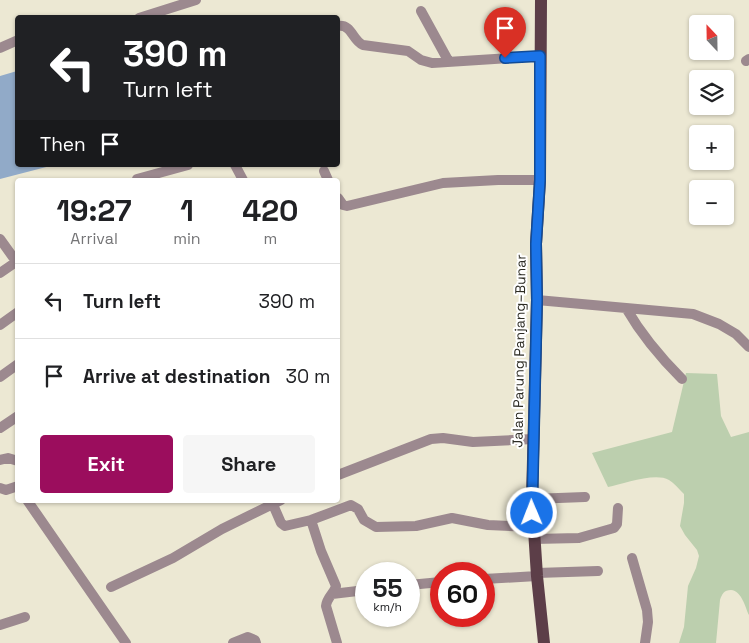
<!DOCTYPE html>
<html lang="en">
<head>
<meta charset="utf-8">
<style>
  body { margin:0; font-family:"Space Grotesk",sans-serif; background:#f6f6f6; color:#202124; height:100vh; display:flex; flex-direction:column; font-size:19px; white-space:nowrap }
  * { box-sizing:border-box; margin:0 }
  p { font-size:16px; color:#757577 }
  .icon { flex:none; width:28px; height:28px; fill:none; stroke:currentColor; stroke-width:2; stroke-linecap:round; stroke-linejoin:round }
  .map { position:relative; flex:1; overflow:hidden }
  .details { position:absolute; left:15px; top:178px; width:325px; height:325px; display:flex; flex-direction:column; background:#fff; border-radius:5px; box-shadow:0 1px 4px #0004 }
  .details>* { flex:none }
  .hud { position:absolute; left:15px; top:15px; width:325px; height:152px; border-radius:5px; box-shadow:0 1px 4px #0004; background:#202124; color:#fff; overflow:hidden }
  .needle { width:32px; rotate:338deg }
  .buttons { position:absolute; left:689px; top:15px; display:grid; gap:10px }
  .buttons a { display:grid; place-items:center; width:45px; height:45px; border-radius:5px; background:#fff; box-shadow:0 1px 4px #0004; font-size:25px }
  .speed { position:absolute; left:355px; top:562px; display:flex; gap:10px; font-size:25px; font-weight:700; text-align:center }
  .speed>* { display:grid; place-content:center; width:65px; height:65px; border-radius:50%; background:#fff; box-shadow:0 1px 4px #0004; line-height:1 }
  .speed small { font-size:12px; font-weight:400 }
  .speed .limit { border:8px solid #d22; background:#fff; color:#111 }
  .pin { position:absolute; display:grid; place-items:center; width:42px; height:42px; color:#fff; margin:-51px -21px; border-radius:50% 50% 50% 0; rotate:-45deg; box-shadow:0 0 5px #0007 }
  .pin .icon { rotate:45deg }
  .me { position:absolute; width:55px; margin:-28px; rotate:359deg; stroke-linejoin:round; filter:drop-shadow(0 0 4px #0008) }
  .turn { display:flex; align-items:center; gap:18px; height:105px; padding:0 25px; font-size:22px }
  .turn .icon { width:65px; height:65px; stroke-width:2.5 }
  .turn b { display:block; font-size:35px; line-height:42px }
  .then { display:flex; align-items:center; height:48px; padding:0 25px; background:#0003; gap:10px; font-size:19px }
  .eta { display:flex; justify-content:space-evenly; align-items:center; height:85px; text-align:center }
  .eta b { font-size:30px; font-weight:800; line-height:35px }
  .cta { display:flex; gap:10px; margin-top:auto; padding:10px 25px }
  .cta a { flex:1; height:58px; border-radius:5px; background:#9b0d5d; color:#fff; font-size:20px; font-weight:800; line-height:58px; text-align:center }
  .cta a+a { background:#f6f6f6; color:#202124 }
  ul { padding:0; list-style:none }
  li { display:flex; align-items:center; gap:15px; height:75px; padding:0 25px; border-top:1px solid #e0e0e0 }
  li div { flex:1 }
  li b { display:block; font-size:19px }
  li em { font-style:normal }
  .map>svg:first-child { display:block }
  .green { fill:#bccfae }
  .water { fill:#91aac8 }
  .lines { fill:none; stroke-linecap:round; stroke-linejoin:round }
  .minor { stroke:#9c898f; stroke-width:10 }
  .major { stroke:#5c3e48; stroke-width:12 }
  .route-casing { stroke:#114b97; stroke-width:12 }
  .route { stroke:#1a73e8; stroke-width:9 }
  .labels { text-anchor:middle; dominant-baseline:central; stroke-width:4; stroke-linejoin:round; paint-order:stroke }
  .street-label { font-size:14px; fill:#2c2b23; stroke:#fff }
</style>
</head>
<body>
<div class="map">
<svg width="749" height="643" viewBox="0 0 749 643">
  <rect width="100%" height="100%" fill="#ece8d3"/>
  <path class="green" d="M686 373 717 374 721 416 731 437 749 432V615C745 607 742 591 731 590 724 590 722 594 720 600L716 643H679L684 627 688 586 696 568 699 556 697 550 685 535 680 526 684 503V494C679 489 674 483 669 480 655 472 623 484 608 487L592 453 672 432Z"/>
  <path class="water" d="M17 71 18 165H54L0 179V76Z"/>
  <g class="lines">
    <path class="minor" d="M421 11 449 62
      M139 18 196 0
      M338 26C352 24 352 40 363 45L408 51 421 60 432 63 540 56
      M0 48 18 40
      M746 61 749 59
      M235 165 243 180
      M324 171 328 180
      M137 179 188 165
      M338 198 343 205 347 206 443 183 498 180H540
      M0 239 18 264
      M0 273 16 262
      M537 300 693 314 719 324 736 334 749 347
      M626 308C641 334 660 357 682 379
      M0 325 18 312
      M0 377 18 364
      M0 428 18 416
      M0 460 8 458 18 461
      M338 475 431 439 443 438 473 442 533 439
      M0 488 6 490 18 486
      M532 499 585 497
      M27 500 126 643
      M271 500 281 523 285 526 311 520 351 505 358 509 364 520 376 527 416 526 452 518 488 525 533 527
      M311 520 321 551 336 586C334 594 327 597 326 606L337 643
      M534 539 579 538 614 528 617 524 618 508
      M632 558 647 610 648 622 645 643
      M537 573 598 571
      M484 579 537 576
      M409 585 441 582
      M111 587 173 558 222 529 281 500
      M332 594 366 590
      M0 625 25 617
      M233 643 248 637 255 640 256 643"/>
    <path class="major" d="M541 0 540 180 536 244 537 300 532 499 537 576 544 643"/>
  </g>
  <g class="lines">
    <defs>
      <path id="route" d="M505 58 540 56V180L536 244 537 300 532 513"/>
    </defs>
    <use href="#route" class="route-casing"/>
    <use href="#route" class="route"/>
  </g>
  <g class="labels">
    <g class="street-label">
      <text transform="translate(519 351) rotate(-89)">Jalan Parung Panjang–Bunar</text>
    </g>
  </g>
</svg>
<div class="buttons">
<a><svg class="needle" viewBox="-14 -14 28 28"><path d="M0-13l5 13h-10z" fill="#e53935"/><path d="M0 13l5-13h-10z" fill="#757577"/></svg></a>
<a><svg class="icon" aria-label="layers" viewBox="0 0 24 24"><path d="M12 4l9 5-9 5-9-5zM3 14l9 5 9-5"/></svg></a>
<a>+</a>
<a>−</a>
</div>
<div class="speed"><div>55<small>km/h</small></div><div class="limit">60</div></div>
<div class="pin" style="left:505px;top:58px;background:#d93025"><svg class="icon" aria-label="arrive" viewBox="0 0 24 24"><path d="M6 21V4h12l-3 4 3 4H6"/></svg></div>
<svg class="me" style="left:532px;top:513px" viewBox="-20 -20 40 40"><circle r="17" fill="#1a73e8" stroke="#fff" stroke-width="3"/><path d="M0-11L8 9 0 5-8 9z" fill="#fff"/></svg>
<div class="hud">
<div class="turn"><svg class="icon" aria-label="left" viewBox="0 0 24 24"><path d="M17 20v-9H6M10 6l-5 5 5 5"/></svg><div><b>390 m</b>Turn left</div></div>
<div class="then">Then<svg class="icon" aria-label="arrive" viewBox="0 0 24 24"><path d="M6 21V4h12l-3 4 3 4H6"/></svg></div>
</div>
<section class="details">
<div class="eta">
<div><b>19:27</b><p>Arrival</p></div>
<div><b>1</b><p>min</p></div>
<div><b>420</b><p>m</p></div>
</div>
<ul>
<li><svg class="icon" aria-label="left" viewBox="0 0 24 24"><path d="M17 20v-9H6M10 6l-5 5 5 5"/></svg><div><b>Turn left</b></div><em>390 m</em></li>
<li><svg class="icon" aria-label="arrive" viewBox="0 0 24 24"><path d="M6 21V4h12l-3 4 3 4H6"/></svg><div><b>Arrive at destination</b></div><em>30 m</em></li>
</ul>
<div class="cta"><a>Exit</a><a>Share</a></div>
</section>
</div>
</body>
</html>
